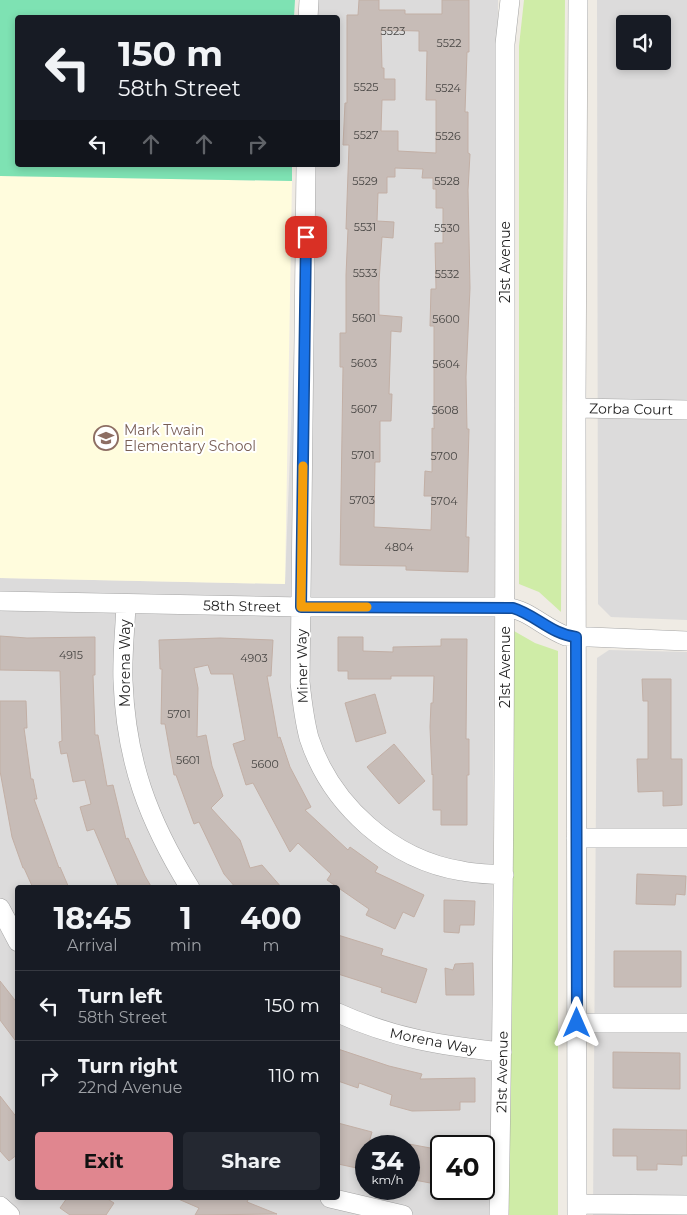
<!DOCTYPE html>
<html lang="en">
<head>
<meta charset="utf-8">
<style>
  body { margin:0; font-family:Montserrat,sans-serif; background:#242831; color:#f1f3f6; height:100vh; display:flex; flex-direction:column; font-size:19px; white-space:nowrap }
  * { box-sizing:border-box; margin:0 }
  p { font-size:16px; color:#9ea1a6 }
  .icon { flex:none; width:28px; height:28px; fill:none; stroke:currentColor; stroke-width:2; stroke-linecap:round; stroke-linejoin:round }
  .map { position:relative; flex:1; overflow:hidden }
  .side { position:absolute; left:15px; top:885px; width:325px; height:315px; display:flex; flex-direction:column; background:#171b24; border-radius:5px; box-shadow:0 2px 8px #0003 }
  .side>* { flex:none }
  .hud { position:absolute; left:15px; top:15px; width:325px; height:152px; border-radius:5px; box-shadow:0 2px 8px #0003; background:#171b24; color:#f1f3f6; overflow:hidden }
  .tools { position:absolute; left:616px; top:15px; display:grid; gap:10px }
  .tools a { display:grid; place-items:center; width:55px; height:55px; border-radius:5px; background:#171b24; box-shadow:0 2px 8px #0003; font-size:25px }
  .speed { position:absolute; left:355px; top:1135px; display:flex; gap:10px; font-size:25px; font-weight:700; text-align:center }
  .speed>* { display:grid; place-content:center; width:65px; height:65px; border-radius:50%; background:#171b24; box-shadow:0 2px 8px #0003; line-height:1 }
  .speed small { font-size:12px; font-weight:400 }
  .speed .limit { border:2px solid #111; border-radius:8px; background:#fff; color:#111 }
  .pin { position:absolute; display:grid; place-items:center; width:42px; height:42px; color:#fff; margin:-21px; border-radius:10px; box-shadow:0 2px 8px #0006 }
  .me { position:absolute; width:55px; margin:-28px; rotate:0deg; stroke-linejoin:round; filter:drop-shadow(0 0 4px #0008) }
  .turn { display:flex; align-items:center; gap:18px; height:105px; padding:0 20px; font-size:22px }
  .turn .icon { width:65px; height:65px; stroke-width:2.5 }
  .turn b { display:block; font-size:35px; line-height:42px }
  .lanes { display:flex; align-items:center; height:48px; padding:0 20px; background:#0003; justify-content:center; gap:25px; direction:ltr }
  .lanes .off { opacity:.35 }
  .eta { display:flex; justify-content:space-evenly; align-items:center; height:85px; text-align:center }
  .eta b { font-size:30px; font-weight:700; line-height:35px }
  .button { display:flex; gap:10px; margin-top:auto; padding:10px 20px }
  .button a { flex:1; height:58px; border-radius:5px; background:#e0868f; color:#111; font-size:20px; font-weight:700; line-height:58px; text-align:center }
  .button a+a { background:#242831; color:#f1f3f6 }
  ul { padding:0; list-style:none }
  li { display:flex; align-items:center; gap:15px; height:70px; padding:0 20px; border-top:1px solid #363941 }
  li div { flex:1 }
  li b { display:block; font-size:19px }
  li em { font-style:normal }
  .map>svg:first-child { display:block }
  .residential { fill:#dcdbdb; fill-rule:evenodd }
  .education { fill:#fffcdd }
  .grass { fill:#cfeca7 }
  .pitch { fill:#7ee2b3 }
  .building { fill:#c7bcb7; stroke:#c2afa5; fill-rule:evenodd }
  .lines { fill:none; stroke-linecap:round; stroke-linejoin:round }
  .minor-casing { stroke:#a5a5a5; stroke-width:20 }
  .minor { stroke:#fff; stroke-width:19 }
  .route-casing { stroke:#114b97; stroke-width:12 }
  .route { stroke:#1a73e8; stroke-width:9 }
  .slow { stroke:#f59e0b; stroke-width:9 }
  .labels { text-anchor:middle; dominant-baseline:central; stroke-width:4; stroke-linejoin:round; paint-order:stroke }
  .number-label { font-size:11px; fill:#484644 }
  .street-label { font-size:14px; fill:#1e1e1e; stroke:#fff }
  .education-label { font-size:14px; fill:#785e54; stroke:#fff; text-anchor:start }
</style>
</head>
<body>
<div class="map">
<svg width="687" height="1215" viewBox="0 0 687 1215">
  <rect width="100%" height="100%" fill="#efebe4"/>
  <path class="residential" d="M308 0H498L491 1215H0V578L285 584 301 165H338V18L307 17ZM18 888H338V1198H18ZM366 1146H409V1189H366ZM441 1146H484V1189H441Z
    M597 0H687V620L611 617 598 604ZM625 24H662V61H625Z
    M609 650 687 652V1215H593L597 658Z"/>
  <path class="education" d="M0 176 292 181 285 584 0 578Z"/>
  <path class="grass" d="M524 0H565L561 612 539 592 519 584V46Z
    M514 631 535 643 558 651V1215H508Z"/>
  <path class="pitch" d="M0 0H295L294 17 18 18V165H292V181L0 176Z"/>
  <path class="building" d="M359 0H379V10H405V14H442V0H469V52H467L465 112H468V153L470 154 468 190 470 288 466 377 467 429H469L466 537H469L468 572 406 570V566L340 565 343 367H340V333H346V275L348 229H346L349 145H343L345 103H347V15H358ZM381 30 419 31V51H427L426 100H436V153L398 151V131H381L382 100H395V79H384V68H382ZM395 168 423 169 422 178H433V189H436V208H443V243H435L436 289H431L430 326H434V429L432 428V472L425 471 424 496H432L431 530 374 527 375 462H380V421H391L392 394H389L391 331 401 332 402 317 379 315V282L382 237 393 238 394 222 377 221 378 193H387V177H395Z
    M0 636 27 638 95 637V675H93L95 735H98L107 786 113 785 126 839 128 838 145 876 152 888H119L94 829 87 831 80 807 91 804 85 780 73 782 67 753 61 754 59 742 62 741 60 671 0 670Z
    M338 637H363V651L393 652V647L441 646V639H467L466 739H469V775H467V825H441V810H433V774L432 775 430 727 431 703H433L434 676H391V679H348V671H338Z
    M220 638 273 640 271 676H267L278 738 280 737 290 767 311 807 305 810 348 850 350 847 378 867 375 872 424 895 414 917 403 912 395 929 366 915 369 909 327 880 331 874 298 843 290 852 253 783 246 785 233 744 245 740 233 674H211L208 665 194 668 198 688 197 737 206 735 212 766 223 796 211 808 240 840 250 868 262 865 282 888H236L224 874 199 822 194 824 176 775H174L165 724H161L162 669H160L159 640Z
    M642 679H671V759H682V805L663 806V791L638 792 637 759H648V701H643Z
    M375 694 386 733 356 742 345 703Z
    M0 701H26L27 728H24L31 779H33L37 799H34L59 868 60 867 69 888H33L24 868H23L12 837 0 771Z
    M394 744 425 781 399 804 367 767Z
    M637 874 686 876 685 895 676 894 675 905 636 904Z
    M444 900 475 901 474 925H460L459 933 444 932Z
    M338 935 383 949 381 955 427 969 416 1003 381 992 382 988 338 974Z
    M614 951H681V987H614Z
    M473 963 474 995H446L445 968 453 970 455 964Z
    M0 981 18 1004V1044L0 1020Z
    M338 1049 389 1066 422 1074 420 1079 475 1078V1102H460V1110L412 1111 390 1105 392 1095 359 1083 358 1088 338 1081Z
    M613 1052 680 1053V1089L613 1088Z
    M0 1096 18 1119V1154L9 1161 0 1151Z
    M338 1123 372 1132 368 1146H366V1170L338 1164Z
    M613 1129 687 1130V1156H682V1165L657 1164V1170H637V1156H613Z
    M409 1144 441 1150V1185L409 1179Z
    M67 1198H106L114 1203 106 1215H70L60 1208Z
    M176 1198H249L247 1202 277 1214 195 1215 199 1208Z"/>
  <g class="lines">
    <defs>
      <path id="minor" d="M308 18 309 0
        M306 165 300 682C302 701 304 719 309 738 331 805 392 860 462 871 476 874 491 874 504 875
        M576 408 687 410
        M0 601 301 607H506C529 610 544 628 566 636L687 641
        M126 605C125 630 122 655 123 681 126 761 148 820 190 888
        M576 838H687
        M0 908 18 942
        M338 1013C393 1038 443 1046 502 1052
        M577 1023H687
        M330 1198 403 1215
        M577 1204 687 1205
        M0 1206 10 1215
        M499 1215C506 825 505 434 505 44L510 0
        M577 1215 576 408 578 0"/>
    </defs>
    <use href="#minor" class="minor-casing"/>
    <use href="#minor" class="minor"/>
  </g>
  <g class="lines">
    <defs>
      <path id="route" d="M306 237 301 607 513 608C536 615 551 634 576 637L577 1023"/>
    </defs>
    <use href="#route" class="route-casing"/>
    <use href="#route" class="route"/>
    <path class="slow" d="M303 466 301 607H367"/>
  </g>
  <defs>
    <symbol id="school-ring" viewBox="-11 -11 22 22"><circle r="9.5" fill="#fff" stroke="#8d6e63" stroke-width="1.5"/><path d="M0-5L7-2L0 1L-7-2ZM-4 1L0 2.5L4 1V4Q0 6-4 4Z" fill="#8d6e63"/></symbol>
  </defs>
  <g fill-rule="evenodd">
    <use href="#school-ring" x="92" y="424" width="28" height="28"/>
  </g>
  <g class="labels">
    <g class="number-label">
      <text x="393" y="31">5523</text>
      <text x="449" y="43">5522</text>
      <text x="366" y="87">5525</text>
      <text x="448" y="88">5524</text>
      <text x="366" y="135">5527</text>
      <text x="448" y="136">5526</text>
      <text x="365" y="181">5529</text>
      <text x="447" y="181">5528</text>
      <text x="365" y="227">5531</text>
      <text x="447" y="228">5530</text>
      <text x="365" y="273">5533</text>
      <text x="447" y="274">5532</text>
      <text x="364" y="318">5601</text>
      <text x="446" y="319">5600</text>
      <text x="364" y="363">5603</text>
      <text x="446" y="364">5604</text>
      <text x="364" y="409">5607</text>
      <text x="445" y="410">5608</text>
      <text x="363" y="455">5701</text>
      <text x="444" y="456">5700</text>
      <text x="362" y="500">5703</text>
      <text x="444" y="501">5704</text>
      <text x="399" y="547">4804</text>
      <text x="71" y="655">4915</text>
      <text x="254" y="658">4903</text>
      <text x="179" y="714">5701</text>
      <text x="188" y="760">5601</text>
      <text x="265" y="764">5600</text>
    </g>
    <g class="street-label">
      <text transform="translate(505 262) rotate(-90)">21st Avenue</text>
      <text transform="translate(631 409) rotate(1)">Zorba Court</text>
      <text transform="translate(242 606) rotate(1)">58th Street</text>
      <text transform="translate(125 663) rotate(-90)">Morena Way</text>
      <text transform="translate(302 666) rotate(-91)">Miner Way</text>
      <text transform="translate(505 667) rotate(-90)">21st Avenue</text>
      <text transform="translate(433 1041) rotate(11)">Morena Way</text>
      <text transform="translate(502 1072) rotate(-89)">21st Avenue</text>
    </g>
    <g class="education-label">
      <text x="124" y="430">Mark Twain<tspan x="124" dy="16">Elementary School</tspan></text>
    </g>
  </g>
</svg>
<div class="tools">
<a><svg class="icon" aria-label="sound" viewBox="0 0 24 24"><path d="M4 9h4l5-4v14l-5-4H4zM17 9q2 3 0 6"/></svg></a>
</div>
<div class="speed"><div>34<small>km/h</small></div><div class="limit">40</div></div>
<div class="pin" style="left:306px;top:237px;background:#d93025"><svg class="icon" aria-label="arrive" viewBox="0 0 24 24"><path d="M6 21V4h12l-3 4 3 4H6"/></svg></div>
<svg class="me" style="left:577px;top:1023px" viewBox="-20 -20 40 40"><path d="M0-17L14 15 0 8-14 15z" fill="#1a73e8" stroke="#fff" stroke-width="4"/></svg>
<div class="hud">
<div class="turn"><svg class="icon" aria-label="left" viewBox="0 0 24 24"><path d="M17 20v-9H6M10 6l-5 5 5 5"/></svg><div><b>150 m</b>58th Street</div></div>
<div class="lanes"><svg class="icon" aria-label="left" viewBox="0 0 24 24"><path d="M17 20v-9H6M10 6l-5 5 5 5"/></svg><svg class="icon off" aria-label="ahead" viewBox="0 0 24 24"><path d="M12 20V5M6 11l6-6 6 6"/></svg><svg class="icon off" aria-label="ahead" viewBox="0 0 24 24"><path d="M12 20V5M6 11l6-6 6 6"/></svg><svg class="icon off" aria-label="right" viewBox="0 0 24 24"><path d="M7 20v-9h11M14 6l5 5-5 5"/></svg></div>
</div>
<section class="side">
<div class="eta">
<div><b>18:45</b><p>Arrival</p></div>
<div><b>1</b><p>min</p></div>
<div><b>400</b><p>m</p></div>
</div>
<ul>
<li><svg class="icon" aria-label="left" viewBox="0 0 24 24"><path d="M17 20v-9H6M10 6l-5 5 5 5"/></svg><div><b>Turn left</b><p>58th Street</p></div><em>150 m</em></li>
<li><svg class="icon" aria-label="right" viewBox="0 0 24 24"><path d="M7 20v-9h11M14 6l5 5-5 5"/></svg><div><b>Turn right</b><p>22nd Avenue</p></div><em>110 m</em></li>
</ul>
<div class="button"><a>Exit</a><a>Share</a></div>
</section>
</div>
</body>
</html>
